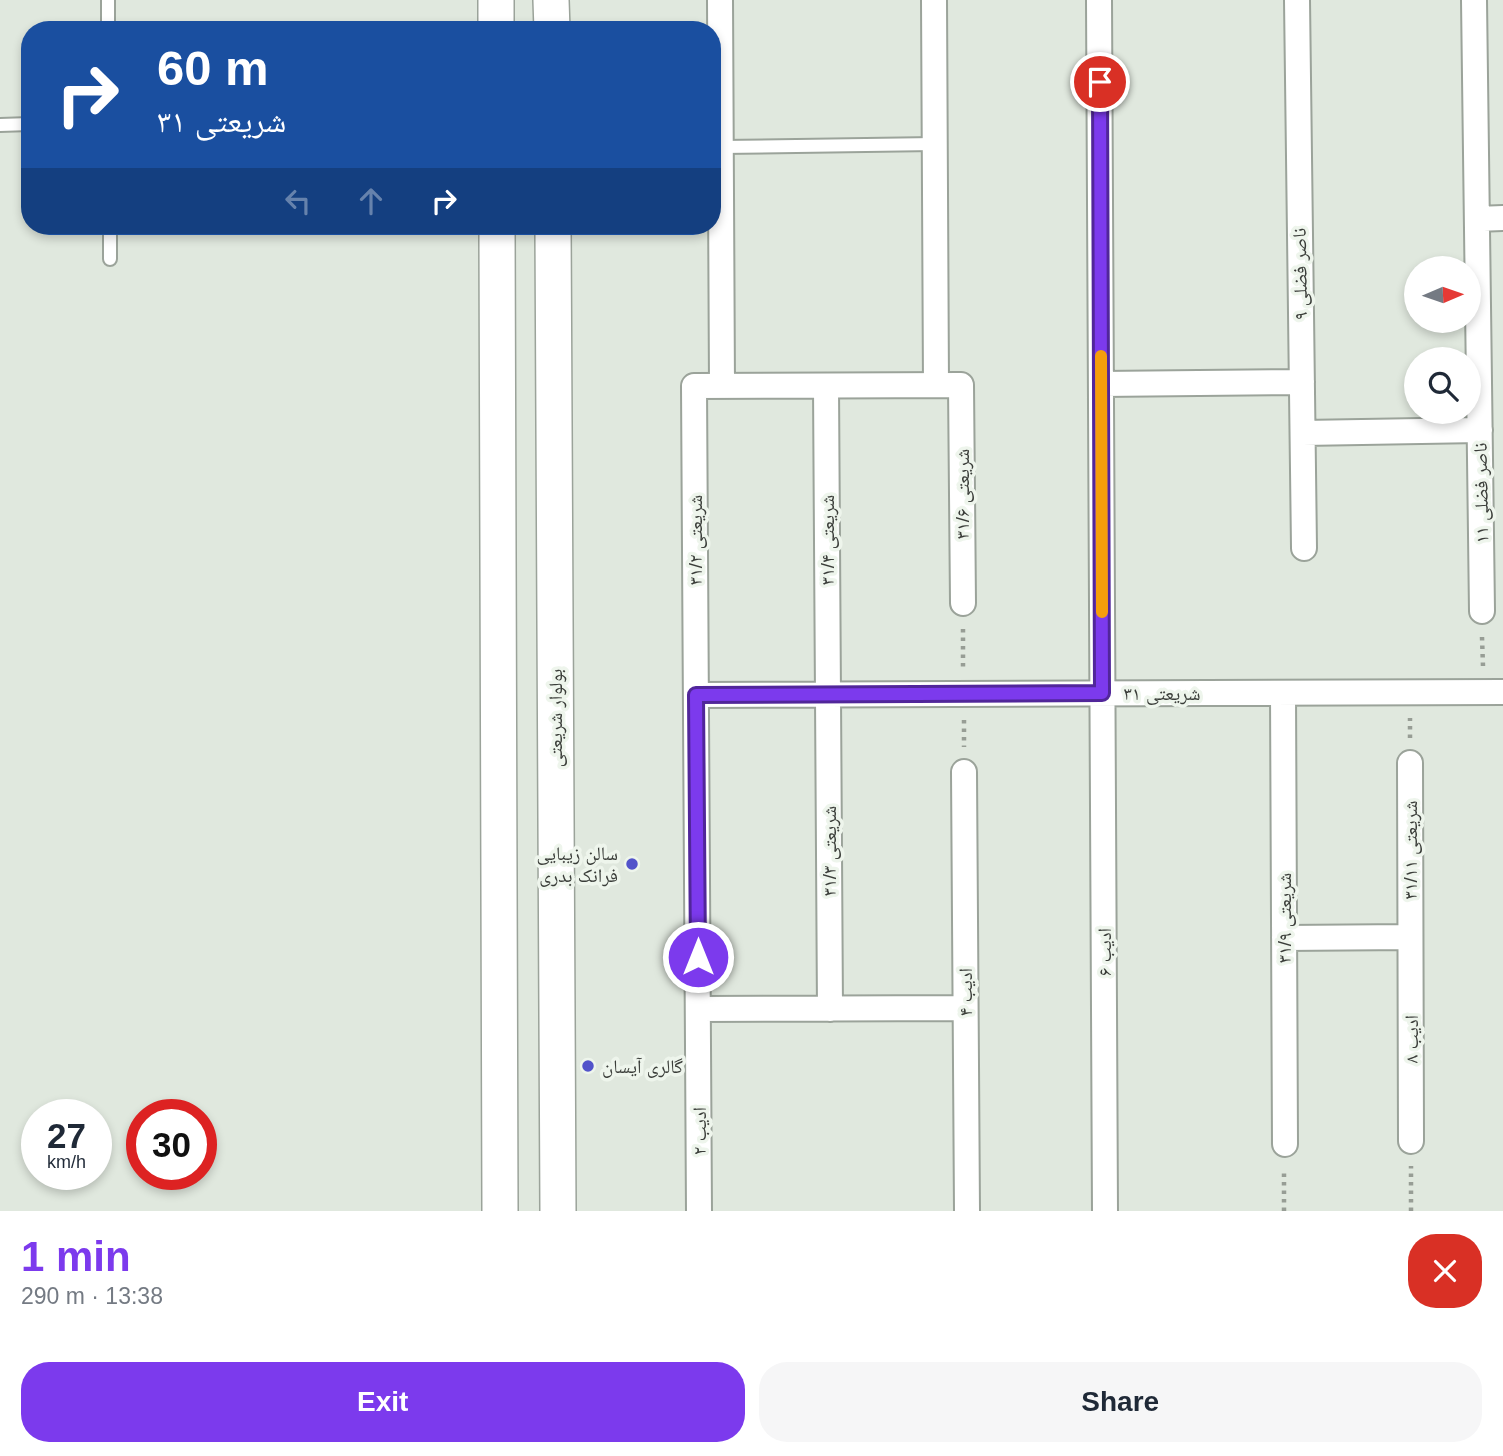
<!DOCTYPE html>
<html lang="en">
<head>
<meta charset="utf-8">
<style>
  body { margin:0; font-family:Helvetica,"Noto Naskh Arabic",sans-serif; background:#f6f6f7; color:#1f2937; height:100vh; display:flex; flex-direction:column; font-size:26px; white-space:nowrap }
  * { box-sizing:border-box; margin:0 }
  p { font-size:23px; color:#747a83 }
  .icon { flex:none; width:38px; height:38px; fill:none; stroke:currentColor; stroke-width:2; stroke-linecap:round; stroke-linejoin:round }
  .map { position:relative; height:1211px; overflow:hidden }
  .sheet { display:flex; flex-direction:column; background:#fff; flex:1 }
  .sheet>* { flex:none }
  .banner { position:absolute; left:21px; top:21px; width:700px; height:214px; border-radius:28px; box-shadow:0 4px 10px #0003; background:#1a4fa0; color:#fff; overflow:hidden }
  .needle { width:46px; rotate:88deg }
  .tools { position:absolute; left:1404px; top:256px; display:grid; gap:14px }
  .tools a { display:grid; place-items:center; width:77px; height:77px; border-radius:50%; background:#fff; box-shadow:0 4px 10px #0003; font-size:35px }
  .speed { position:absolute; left:21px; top:1099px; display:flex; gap:14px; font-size:35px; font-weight:700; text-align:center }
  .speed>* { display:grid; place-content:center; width:91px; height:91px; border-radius:50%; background:#fff; box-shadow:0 4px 10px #0003; line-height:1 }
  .speed small { font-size:18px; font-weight:400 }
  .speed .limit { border:10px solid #d22; background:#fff; color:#111 }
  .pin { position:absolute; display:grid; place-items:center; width:60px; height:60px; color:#fff; margin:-30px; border:4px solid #fff; border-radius:50%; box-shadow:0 2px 7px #0007 }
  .me { position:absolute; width:77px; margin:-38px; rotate:0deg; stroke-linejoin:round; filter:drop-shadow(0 0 5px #0008) }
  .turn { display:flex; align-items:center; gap:24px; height:147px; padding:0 21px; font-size:32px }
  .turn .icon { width:91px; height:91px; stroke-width:2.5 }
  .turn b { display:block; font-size:49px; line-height:60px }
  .lanes { display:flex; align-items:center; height:66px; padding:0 21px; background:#0003; justify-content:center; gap:35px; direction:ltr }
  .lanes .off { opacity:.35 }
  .round { display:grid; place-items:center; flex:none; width:74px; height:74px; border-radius:28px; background:#f6f6f7 }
  .overview { display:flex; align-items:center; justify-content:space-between; height:119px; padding:0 21px }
  h1 { font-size:42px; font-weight:700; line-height:52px; color:#7c3aed }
  .button { display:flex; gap:14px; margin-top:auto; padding:14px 21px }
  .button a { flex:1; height:80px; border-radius:28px; background:#7c3aed; color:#fff; font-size:28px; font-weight:700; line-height:80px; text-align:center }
  .button a+a { background:#f6f6f7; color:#1f2937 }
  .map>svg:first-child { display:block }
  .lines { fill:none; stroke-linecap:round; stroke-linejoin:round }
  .service-casing { stroke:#9ba39a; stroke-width:16 }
  .minor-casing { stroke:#9ba39a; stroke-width:28 }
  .secondary-casing { stroke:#9ba39a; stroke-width:38 }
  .path { stroke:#979d95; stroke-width:4.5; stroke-dasharray:3.5 5; stroke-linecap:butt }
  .service { stroke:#fff; stroke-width:12 }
  .minor { stroke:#fff; stroke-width:24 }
  .secondary { stroke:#fff; stroke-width:35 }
  .route-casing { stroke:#51269a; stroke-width:18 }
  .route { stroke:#7c3aed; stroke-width:12 }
  .slow { stroke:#f59e0b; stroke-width:12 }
  .poi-dot { fill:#5253ca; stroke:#eef5ec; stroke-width:2.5 }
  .labels { text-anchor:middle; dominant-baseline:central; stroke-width:7; stroke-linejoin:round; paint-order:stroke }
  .street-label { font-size:19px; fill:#3a3d39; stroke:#eef5ec }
  .poi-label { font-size:19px; fill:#3a3d39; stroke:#eef5ec; text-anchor:end }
</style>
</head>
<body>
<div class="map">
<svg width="1503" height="1211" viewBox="0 0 1503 1211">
  <rect width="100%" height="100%" fill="#e0e8de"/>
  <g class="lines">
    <defs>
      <path id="service" d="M108 0V30
        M0 125 30 124
        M721 147 935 144
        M110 226V259"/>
      <path id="minor" d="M720 0 722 386
        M934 0 936 385
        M1099 0 1105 1211
        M1297 0 1304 548
        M1474 0 1482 611
        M1477 219 1503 218
        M1101 384 1302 382
        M826 386 830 1009
        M1303 433 1480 430
        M1283 693 1285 1144
        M696 695 1503 692
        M1410 763 1411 1141
        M964 772 967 1211
        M1284 938 1410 937
        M698 1009 965 1008
        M699 1211 694 386 961 385 963 603"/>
      <path id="secondary" d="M496 0V30
        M551 0 552 30
        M497 226 500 1211
        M553 226 558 1211"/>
    </defs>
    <use href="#service" class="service-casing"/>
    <use href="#minor" class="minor-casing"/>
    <use href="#secondary" class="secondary-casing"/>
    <path class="path" d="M963 629V670
      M1482 637 1483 666
      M964 720V747
      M1410 738V718
      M1284 1211V1170
      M1411 1211V1166"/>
    <use href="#service" class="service"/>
    <use href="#minor" class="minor"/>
    <use href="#secondary" class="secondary"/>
  </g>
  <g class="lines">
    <defs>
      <path id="route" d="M698 957 696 695 1102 693 1100 82"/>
    </defs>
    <use href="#route" class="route-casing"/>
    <use href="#route" class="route"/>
    <path class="slow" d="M1101 356 1102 612"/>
  </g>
  <g class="poi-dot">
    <circle cx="632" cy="864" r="7"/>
    <circle cx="588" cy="1066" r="7"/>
  </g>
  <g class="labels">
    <g class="street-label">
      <text transform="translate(1300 274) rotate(-91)">ناصر فضلی ۹</text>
      <text transform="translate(1481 493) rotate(-91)">ناصر فضلی ۱۱</text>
      <text transform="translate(962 494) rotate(-90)">شریعتی ۳۱/۶</text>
      <text transform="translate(695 540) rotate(-90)">شریعتی ۳۱/۲</text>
      <text transform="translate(827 540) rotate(-90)">شریعتی ۳۱/۴</text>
      <text x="1162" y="693">شریعتی ۳۱</text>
      <text transform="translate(555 718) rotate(-90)">بولوار شریعتی</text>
      <text transform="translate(1410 850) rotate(-90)">شریعتی ۳۱/۱۱</text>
      <text transform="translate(829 851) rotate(-90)">شریعتی ۳۱/۳</text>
      <text transform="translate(1284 918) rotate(-90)">شریعتی ۳۱/۹</text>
      <text transform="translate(1104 952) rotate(-90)">ادیب ۶</text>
      <text transform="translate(965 992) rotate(-90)">ادیب ۴</text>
      <text transform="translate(1411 1039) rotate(-90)">ادیب ۸</text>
      <text transform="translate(699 1131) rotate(-90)">ادیب ۲</text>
    </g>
    <g class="poi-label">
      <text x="618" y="853">سالن زیبایی<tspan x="618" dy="22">فرانک بدری</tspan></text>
      <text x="602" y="1066" text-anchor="start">گالری آيسان</text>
    </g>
  </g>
</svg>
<div class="tools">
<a><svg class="needle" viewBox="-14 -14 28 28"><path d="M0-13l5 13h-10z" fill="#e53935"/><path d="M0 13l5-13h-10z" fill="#747a83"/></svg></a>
<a><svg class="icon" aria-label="search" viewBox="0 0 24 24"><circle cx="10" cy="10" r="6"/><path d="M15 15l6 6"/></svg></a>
</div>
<div class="speed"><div>27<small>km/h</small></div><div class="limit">30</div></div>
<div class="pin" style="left:1100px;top:82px;background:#d93025"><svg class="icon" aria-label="arrive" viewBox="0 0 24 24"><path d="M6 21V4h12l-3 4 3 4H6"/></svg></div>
<svg class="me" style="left:698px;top:957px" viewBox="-20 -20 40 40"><circle r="17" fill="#7c3aed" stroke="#fff" stroke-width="3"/><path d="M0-11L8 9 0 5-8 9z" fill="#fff"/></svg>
<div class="banner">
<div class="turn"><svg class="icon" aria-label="right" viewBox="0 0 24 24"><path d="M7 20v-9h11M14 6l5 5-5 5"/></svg><div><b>60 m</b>شریعتی ۳۱</div></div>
<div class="lanes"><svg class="icon off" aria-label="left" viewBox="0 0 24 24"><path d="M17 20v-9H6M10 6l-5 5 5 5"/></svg><svg class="icon off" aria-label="ahead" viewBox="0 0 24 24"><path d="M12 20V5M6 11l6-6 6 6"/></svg><svg class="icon" aria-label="right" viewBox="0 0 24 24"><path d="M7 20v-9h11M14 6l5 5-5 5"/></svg></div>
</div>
</div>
<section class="sheet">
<div class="overview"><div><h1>1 min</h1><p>290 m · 13:38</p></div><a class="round" style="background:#d93025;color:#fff"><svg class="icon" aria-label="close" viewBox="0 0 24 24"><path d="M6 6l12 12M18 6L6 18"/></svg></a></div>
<div class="button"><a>Exit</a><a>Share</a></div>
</section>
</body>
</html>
